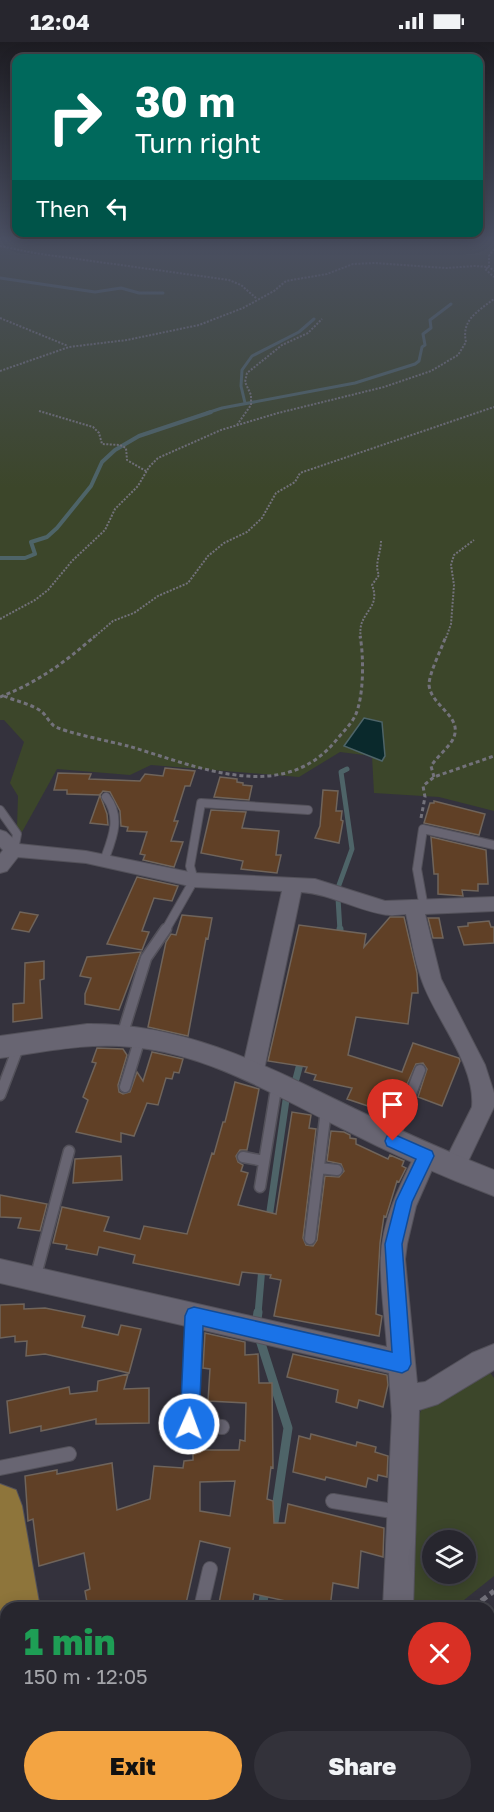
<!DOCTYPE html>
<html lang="en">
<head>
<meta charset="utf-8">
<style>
  body { margin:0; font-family:"Golos Text",sans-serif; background:#33323a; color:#f1f3f6; height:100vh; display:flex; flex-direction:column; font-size:22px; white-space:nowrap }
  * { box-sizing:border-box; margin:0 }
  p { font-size:20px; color:#a4a5aa }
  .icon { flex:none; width:33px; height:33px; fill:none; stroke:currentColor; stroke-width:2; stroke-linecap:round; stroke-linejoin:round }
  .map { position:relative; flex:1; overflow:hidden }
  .side { position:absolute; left:0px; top:1560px; width:495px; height:210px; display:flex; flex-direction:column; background:#27262e; border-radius:18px 18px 0 0; box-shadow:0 3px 15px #0003,0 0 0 2px #43434a }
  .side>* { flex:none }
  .hud { position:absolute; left:12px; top:12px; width:471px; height:183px; border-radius:12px; box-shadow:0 3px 15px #0003,0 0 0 2px #43434a; background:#00695c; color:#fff; overflow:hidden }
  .controls { position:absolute; left:422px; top:1488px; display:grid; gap:12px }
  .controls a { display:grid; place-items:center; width:54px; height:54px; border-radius:50%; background:#27262e; box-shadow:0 3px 15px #0003,0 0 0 2px #43434a; font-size:30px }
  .pin { position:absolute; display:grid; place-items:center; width:51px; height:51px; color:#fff; margin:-62px -26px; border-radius:50% 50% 50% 0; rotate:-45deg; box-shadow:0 0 6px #0007 }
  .pin .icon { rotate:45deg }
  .me { position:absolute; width:66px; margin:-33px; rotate:2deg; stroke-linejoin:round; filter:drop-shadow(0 0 4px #0008) }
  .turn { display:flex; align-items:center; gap:21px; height:126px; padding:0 24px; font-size:27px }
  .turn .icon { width:78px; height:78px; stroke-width:2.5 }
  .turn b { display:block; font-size:42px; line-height:51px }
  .then { display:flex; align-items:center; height:57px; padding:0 24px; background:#0003; gap:12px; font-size:22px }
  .round { display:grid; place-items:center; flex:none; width:63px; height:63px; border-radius:32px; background:#33323a }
  .overview { display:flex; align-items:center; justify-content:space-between; height:102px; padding:0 24px }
  h1 { font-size:36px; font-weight:800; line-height:45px; color:#1e9e55 }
  .button { display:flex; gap:12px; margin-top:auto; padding:12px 24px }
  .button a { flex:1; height:69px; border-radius:36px; background:#f3a442; color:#111; font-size:24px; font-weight:800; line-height:69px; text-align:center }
  .button a+a { background:#33323a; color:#f1f3f6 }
  .status { display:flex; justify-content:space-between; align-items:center; height:42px; padding:0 30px; background:#27262e; direction:ltr }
  .status svg { height:16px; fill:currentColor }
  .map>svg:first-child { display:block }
  .built { fill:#3c3849 }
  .green { fill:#3c462a; fill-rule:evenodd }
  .water { fill:#0a292c; stroke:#4e6468; stroke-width:1.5 }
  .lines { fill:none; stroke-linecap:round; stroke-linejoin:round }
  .stream-far4 { stroke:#4e6468; stroke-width:3 }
  .stream-far3 { stroke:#4e6468; stroke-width:4 }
  .stream-far2 { stroke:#4e6468; stroke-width:5 }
  .stream-far1 { stroke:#4e6468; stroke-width:7 }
  .stream { stroke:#4e6468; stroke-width:9 }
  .building { fill:#604026; stroke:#6f645b; stroke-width:1.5; fill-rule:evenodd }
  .service-far2-casing { stroke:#53515a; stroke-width:10 }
  .service-far1-casing { stroke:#53515a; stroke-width:13 }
  .service-casing { stroke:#53515a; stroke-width:16 }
  .minor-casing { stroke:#53515a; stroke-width:2 }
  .tertiary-casing { stroke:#53515a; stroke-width:2 }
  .primary-casing { stroke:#53515a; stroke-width:2 }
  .path-far2 { stroke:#73727b; stroke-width:2; stroke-dasharray:2 1.5; stroke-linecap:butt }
  .path-far1 { stroke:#73727b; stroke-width:3; stroke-dasharray:4 3; stroke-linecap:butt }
  .path { stroke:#73727b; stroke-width:5; stroke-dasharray:7 4.5; stroke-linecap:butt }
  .service-far2 { stroke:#686572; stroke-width:8 }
  .service-far1 { stroke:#686572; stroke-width:10 }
  .service { stroke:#686572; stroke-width:14 }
  .minor { fill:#686572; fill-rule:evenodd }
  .tertiary { fill:#686572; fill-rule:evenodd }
  .primary { fill:#8e753b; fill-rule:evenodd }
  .route { fill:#1a73e8; stroke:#114b97; stroke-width:1.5 }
</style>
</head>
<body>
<div class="status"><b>12:04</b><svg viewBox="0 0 49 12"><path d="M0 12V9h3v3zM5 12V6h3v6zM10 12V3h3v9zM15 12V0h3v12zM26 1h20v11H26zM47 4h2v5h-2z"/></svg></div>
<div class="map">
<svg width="494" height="1770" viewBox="0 0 494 1770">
  <rect width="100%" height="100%" fill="#34323d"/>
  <path class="built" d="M494 1728V1770H456L462 1764H489V1734Z
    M80 1764H248L242 1770H81Z"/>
  <path class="green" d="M0 198H494V769L439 755 374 751 372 714 340 710 299 735 151 723 130 733 57 727 22 790 17 785 18 754 10 741 24 700 4 678H0Z
    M486 1325 494 1336V1534L454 1566H411L414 1545 419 1375 421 1368ZM432 1498H465V1532H432Z"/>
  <path class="water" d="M364 676 382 680 385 714 382 719 344 704Z"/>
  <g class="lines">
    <path class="stream-far4" d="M0 236 95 250 121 246 139 251H163
      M245 361 241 344 242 328 252 314 299 290 314 277
      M207 371 222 366 355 341 415 322 419 319 422 305 425 303 423 292 431 286 430 278 451 262"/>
    <path class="stream-far3" d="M0 516H25L35 512 31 500 47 495 57 486 91 444 102 420 115 408 139 394 211 370"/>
    <path class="stream-far2" d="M339 843 352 807 341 730 347 727
      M338 856 340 889"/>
    <path class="stream-far1" d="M340 887V895
      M296 1037 301 1018
      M269 1176 286 1058
      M258 1272 262 1225"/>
    <path class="stream" d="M257 1277 258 1270
      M260 1298 288 1386 273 1487
      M262 1566 265 1548"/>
  </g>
  <path class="building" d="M165 726 195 729 190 744H185L174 779H178L171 799 183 800 174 825 143 818 145 813 140 812 147 790 127 789 128 785 121 784 120 769 110 750 103 749 100 753 67 752V748H54L58 731 91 732 89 737 140 739 145 732 163 734Z
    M220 735 237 737V740L243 741V743L252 744 249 758 214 755Z
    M323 748 338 749 336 769H342L341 778 343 779 339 801 315 796 320 784Z
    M100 753 107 772 108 783 90 781Z
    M434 759 485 772 479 793 424 781 430 761H434Z
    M211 768 246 770 242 786 279 789 276 813H281L277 831 241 827 243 819 201 811Z
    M431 795 486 808 488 842H478V849L462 848 463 854 438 852V832H434Z
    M137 835 178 844 172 859 154 856 142 889 149 890 142 908 107 902Z
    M20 870 38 873 29 890 12 887Z
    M182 873 212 876 208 897 206 896 188 994 148 985 166 900 171 892 176 893Z
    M390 875H404L417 931 418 951H412L408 982 356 975 348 1013 402 1030 413 1001 459 1016 460 1019 442 1064 418 1055 427 1027 423 1021 416 1022 404 1049 398 1047 388 1074 370 1068 371 1065 347 1057 352 1046 314 1038 316 1033 305 1030 307 1025 268 1019 299 883 366 892 364 905Z
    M428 876H439L443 896H433Z
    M489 879 491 885H494V901L464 903 458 885 468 884V881Z
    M141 910 119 968 85 962V952L91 936 80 934 87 915Z
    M44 919V937L40 938 42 976 13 980V962L24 961 25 921Z
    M97 1006 123 1007 127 1013 118 1043 119 1050 123 1052 130 1050 137 1030 143 1039 152 1010 183 1017 179 1031 174 1030 172 1037 166 1036 158 1063 147 1061 134 1094 121 1091V1100L76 1090 88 1058 83 1055 96 1021 92 1020Z
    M235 1040 259 1047 247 1108H240L236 1114 238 1120 243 1123 241 1129 248 1131 238 1163 276 1172 292 1070 311 1073 309 1086 316 1087 303 1196 306 1203 313 1204 317 1198 325 1134 339 1135 344 1129 341 1122 327 1119 331 1089 344 1090 350 1093V1096L356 1097V1102L388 1117 390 1113 404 1119 402 1124 406 1126 399 1140 397 1139 386 1175 384 1174 380 1201 376 1272 382 1274 379 1294 274 1274 281 1238 270 1236 271 1233 242 1230 239 1243 133 1221 135 1213 99 1205 97 1213 66 1207 67 1203 53 1201 62 1165 109 1175 104 1189 140 1197 144 1184 187 1192 212 1111 214 1112 223 1080H225Z
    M121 1114 122 1138 73 1141 75 1117Z
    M0 1153 47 1162 40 1189 18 1186 21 1176 0 1175Z
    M24 1262V1267L45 1266 85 1274 82 1285 118 1293 121 1283 141 1287 129 1331 45 1312 26 1314 27 1299 15 1300V1294L0 1296V1263Z
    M205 1291 245 1300V1313L258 1312 259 1341H272L273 1426 271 1425 267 1457 273 1459 274 1481H285L288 1462 384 1486 383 1515 361 1509 358 1546 333 1541 330 1566H303L304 1563 254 1552 252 1564 243 1562 242 1566H218L230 1506 200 1499 185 1566H175L149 1559 130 1566H88L85 1549 90 1547 84 1511 39 1524 33 1477 28 1479 25 1434 57 1428V1432L112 1421 117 1468 150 1457 154 1424 183 1426 184 1419 193 1418V1408H239L240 1398 245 1399 246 1361 208 1359 210 1327 203 1326ZM235 1439 230 1474 200 1469V1440Z
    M293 1312 387 1333 388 1343 383 1365 359 1358 357 1366 336 1360 338 1348 287 1335Z
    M128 1332 124 1347 149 1346V1381L96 1382V1377L41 1389V1384L10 1391 7 1359 69 1345 70 1352 97 1349 98 1339Z
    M311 1392 356 1404 357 1400 376 1405 375 1410 388 1414 387 1435 378 1433 377 1439 368 1436 366 1445 326 1435 325 1438 293 1430 299 1394 310 1397Z"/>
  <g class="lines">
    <defs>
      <path id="service-far2" d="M0 768 17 792 14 808
        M104 819C112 797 122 776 106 755
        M424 866 417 827 423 787 494 803
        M165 889 194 838 190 824 201 761 308 768"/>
      <path id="service-far1" d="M122 994 146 916 166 887
        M125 1045 140 996
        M0 1053 19 1003
        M394 1096 420 1028
        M243 1115 264 1119
        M319 1126 337 1128
        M260 1145 277 1041
        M310 1197 326 1068
        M35 1237 69 1109"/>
      <path id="service" d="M194 1276 189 1382 222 1385
        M0 1426 69 1412
        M333 1459 398 1470
        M201 1566 210 1527"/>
      <path id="minor" d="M0 788 6 790 19 802 86 809 194 831 315 837 385 859 494 855V869L425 872 441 937 485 1023 494 1051V1065L462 1132 454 1135 446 1132 442 1125 472 1065C476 1022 434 976 421 936 414 916 411 893 406 872 398 873 389 874 382 872 354 867 330 852 301 850L264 1028 261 1034 253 1037 245 1034 242 1028 282 849 194 845 86 821 18 815 7 829 0 831V812L3 808 0 805Z
        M426 1104 434 1107 438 1114 416 1164 407 1202 405 1217 417 1341 425 1340 472 1311 494 1302V1328L438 1362 419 1368 413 1566H383L392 1374 389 1331 0 1241V1217L387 1305C385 1276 380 1245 381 1216 382 1177 401 1141 418 1107Z
        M6 1605V1635L0 1636V1606Z
        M367 1764H401L402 1770H368Z"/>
      <path id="tertiary" d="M87 982C186 981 269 1025 355 1067 401 1089 447 1110 494 1128V1154C441 1134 390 1111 339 1085 273 1052 207 1012 132 1005 86 1000 45 1010 0 1016V994Z"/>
      <path id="primary" d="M0 1442 16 1448 22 1464 40 1566H6V1585L0 1581Z
        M22 1764H74L75 1770H23Z"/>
    </defs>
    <use href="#service-far2" class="service-far2-casing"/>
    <use href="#service-far1" class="service-far1-casing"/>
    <use href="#service" class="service-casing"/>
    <use href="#minor" class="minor-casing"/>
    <use href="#tertiary" class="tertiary-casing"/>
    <use href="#primary" class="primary-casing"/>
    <path class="path-far2" d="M0 204 34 211 229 238 241 243 256 256
      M494 207 489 214V225L485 227 494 235
      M0 276 68 304
      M0 329 69 305 127 298 199 283 243 266 274 249 286 239 327 232 353 222 375 221 446 226 475 224 489 225 494 229
      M39 369 93 385 99 391 102 402 120 403 126 406 127 418 146 429
      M237 383 251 363V353L245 340 247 331 282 303 308 291 322 277
      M0 577 35 558 48 548 72 519 105 488 115 467 138 444 149 425 158 416 221 388 278 371 384 345 431 329 458 313 466 300C461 278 478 269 494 257
      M93 596 113 579 134 571 158 554 188 541 208 514 224 501 247 490 262 476 276 451 295 440 300 431 494 365
      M361 596C356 570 382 568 372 543L379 533C374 522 381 511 381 499
      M446 596 451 582 454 543 451 523 454 513 474 498"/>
    <path class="path-far1" d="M4 654C15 659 32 662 42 670 46 673 49 680 54 684 63 690 113 700 128 704 197 724 284 765 338 696 344 689 351 682 355 674 364 656 364 614 360 594
      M0 655C38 640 64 621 95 594
      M434 735 431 724C437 715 446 708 452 699 466 675 431 665 429 643 429 631 442 606 446 594
      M421 776 425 755 423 744 434 735 494 714"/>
    <path class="path" d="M472 1566 494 1549
      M489 1715 494 1710
      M257 1770 263 1764
      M437 1770 443 1764"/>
    <use href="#service-far2" class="service-far2"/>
    <use href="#service-far1" class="service-far1"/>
    <use href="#service" class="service"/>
    <use href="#minor" class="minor"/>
    <use href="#tertiary" class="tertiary"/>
    <use href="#primary" class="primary"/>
  </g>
  <linearGradient id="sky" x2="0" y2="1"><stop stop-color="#1d1c22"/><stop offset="0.44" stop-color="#4a4f62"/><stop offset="1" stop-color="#4a4f62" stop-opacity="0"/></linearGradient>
  <rect width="494" height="446" fill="url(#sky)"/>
  <path class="route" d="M393 1092 432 1109 434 1114 412 1160 402 1202 411 1322 408 1328 402 1331 203 1284 199 1382 196 1389 189 1392 183 1389 180 1382 185 1274 188 1267 194 1265 392 1310 385 1202 396 1159 416 1117 387 1104 385 1099 387 1094Z"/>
</svg>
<div class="controls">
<a><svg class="icon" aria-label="layers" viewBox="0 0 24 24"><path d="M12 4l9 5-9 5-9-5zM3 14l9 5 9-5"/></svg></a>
</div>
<div class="pin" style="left:393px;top:1099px;background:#d93025"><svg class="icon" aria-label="arrive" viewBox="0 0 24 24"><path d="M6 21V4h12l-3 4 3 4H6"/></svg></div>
<svg class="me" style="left:189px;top:1382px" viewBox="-20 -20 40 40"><circle r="17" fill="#1a73e8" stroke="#fff" stroke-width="3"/><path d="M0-11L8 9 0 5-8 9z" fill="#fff"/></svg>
<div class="hud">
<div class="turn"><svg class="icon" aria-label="right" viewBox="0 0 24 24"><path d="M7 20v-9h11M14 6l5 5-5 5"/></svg><div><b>30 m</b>Turn right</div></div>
<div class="then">Then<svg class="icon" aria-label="left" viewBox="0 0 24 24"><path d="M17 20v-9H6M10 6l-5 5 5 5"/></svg></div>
</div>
<section class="side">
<div class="overview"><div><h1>1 min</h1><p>150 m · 12:05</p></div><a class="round" style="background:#d93025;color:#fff"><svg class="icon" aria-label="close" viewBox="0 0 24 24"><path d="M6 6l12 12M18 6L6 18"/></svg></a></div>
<div class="button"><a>Exit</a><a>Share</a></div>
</section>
</div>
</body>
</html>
